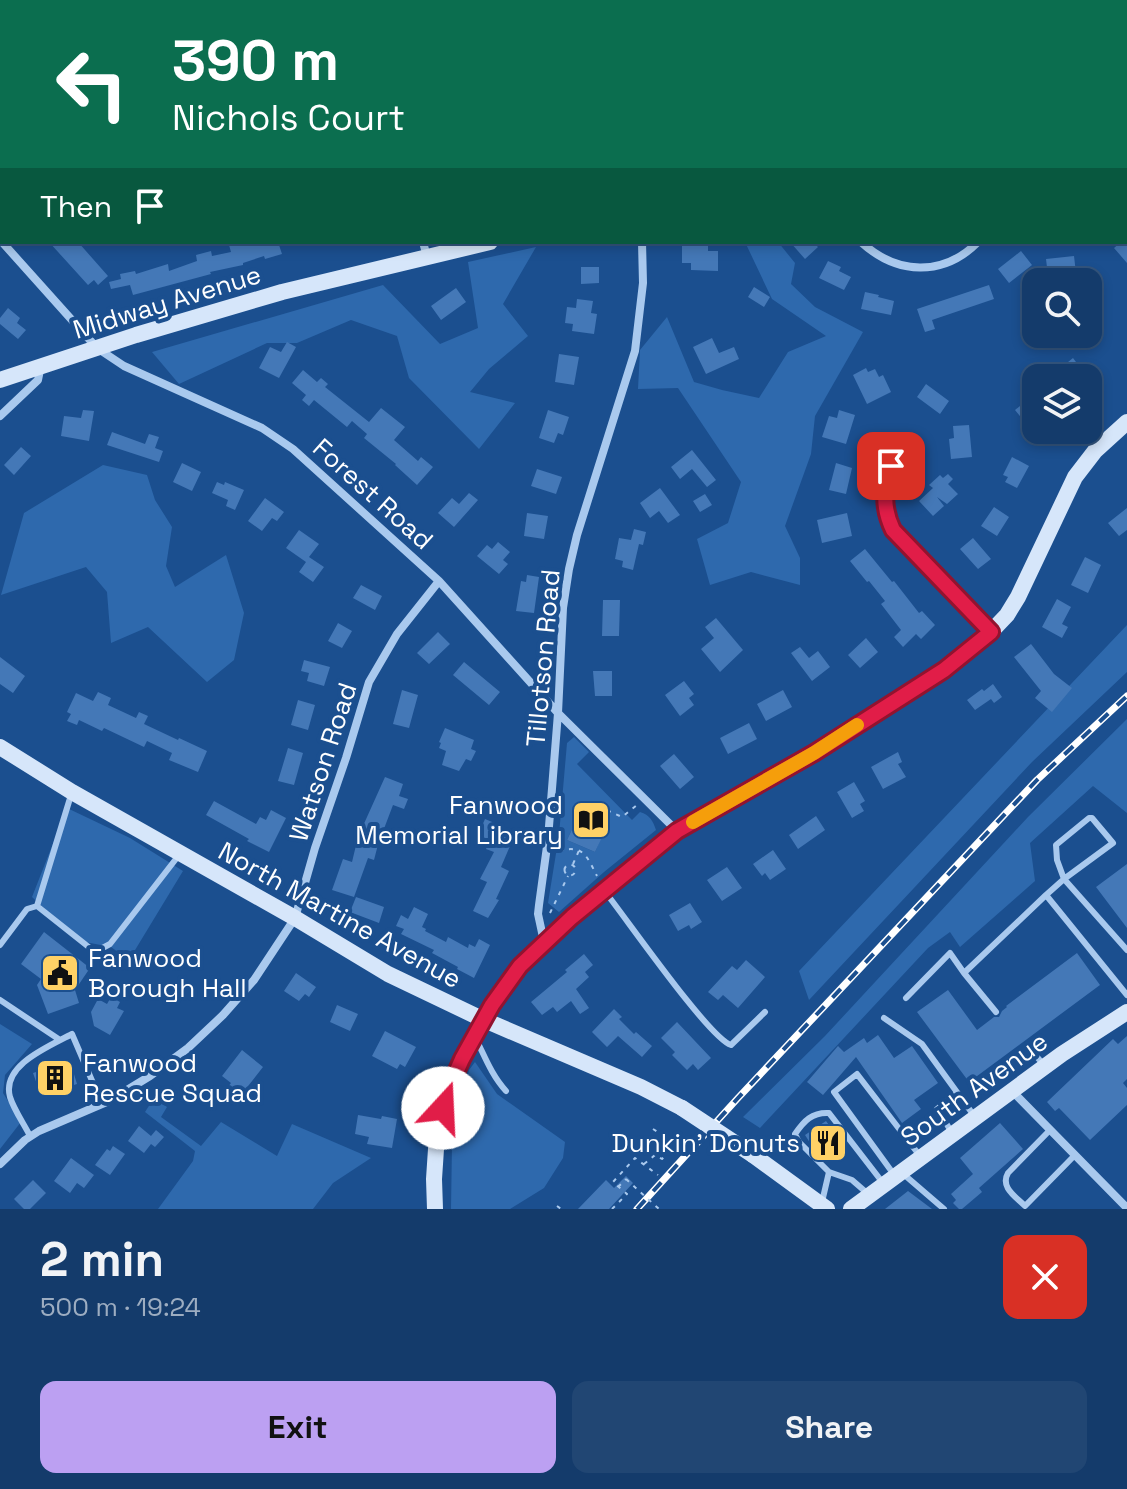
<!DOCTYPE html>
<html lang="en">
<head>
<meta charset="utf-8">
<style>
  body { margin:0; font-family:"Space Grotesk",sans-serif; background:#214673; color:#f1f3f6; height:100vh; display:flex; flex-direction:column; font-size:30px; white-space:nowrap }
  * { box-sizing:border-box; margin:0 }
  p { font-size:26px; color:#9dadc1 }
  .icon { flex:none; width:44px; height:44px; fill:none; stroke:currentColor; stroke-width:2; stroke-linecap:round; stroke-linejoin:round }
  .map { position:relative; height:1209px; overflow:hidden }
  .details { display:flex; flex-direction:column; background:#143b6b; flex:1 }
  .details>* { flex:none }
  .guide { position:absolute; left:0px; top:0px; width:1128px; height:244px; box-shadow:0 4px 12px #0003,0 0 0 2px #33557e; background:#0b6e4f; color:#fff; overflow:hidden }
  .fabs { position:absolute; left:1022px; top:268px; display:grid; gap:16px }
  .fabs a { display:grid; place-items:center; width:80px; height:80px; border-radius:16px; background:#143b6b; box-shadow:0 4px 12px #0003,0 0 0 2px #33557e; font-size:40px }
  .pin { position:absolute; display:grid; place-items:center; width:68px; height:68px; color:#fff; margin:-34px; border-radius:16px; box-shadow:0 4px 12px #0006 }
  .me { position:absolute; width:88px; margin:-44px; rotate:20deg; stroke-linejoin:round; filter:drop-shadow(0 0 6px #0008) }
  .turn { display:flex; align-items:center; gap:28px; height:168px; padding:0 40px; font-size:36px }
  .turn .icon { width:104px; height:104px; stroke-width:2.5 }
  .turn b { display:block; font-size:56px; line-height:68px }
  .then { display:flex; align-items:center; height:76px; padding:0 40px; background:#0003; gap:16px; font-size:30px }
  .round { display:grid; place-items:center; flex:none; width:84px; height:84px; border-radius:16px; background:#214673 }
  .head { display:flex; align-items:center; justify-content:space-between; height:136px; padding:0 40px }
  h1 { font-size:48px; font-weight:700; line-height:60px }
  .cta { display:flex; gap:16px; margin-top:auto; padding:16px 40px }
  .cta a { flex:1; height:92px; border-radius:16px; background:#bca0f2; color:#111; font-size:32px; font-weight:700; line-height:92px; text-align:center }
  .cta a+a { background:#214673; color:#f1f3f6 }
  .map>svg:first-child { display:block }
  .green { fill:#2e69ad; fill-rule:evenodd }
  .building { fill:#4478b7 }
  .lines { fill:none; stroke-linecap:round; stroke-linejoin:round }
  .path { stroke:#a9c9ee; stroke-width:2; stroke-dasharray:4 6; stroke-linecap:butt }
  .lane { stroke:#a9c9ee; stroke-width:6 }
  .street { stroke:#a9c9ee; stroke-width:8 }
  .secondary { stroke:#d6e6fa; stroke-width:16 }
  .rail-casing { stroke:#fff; stroke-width:7 }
  .rail { stroke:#1b4f8f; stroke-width:4; stroke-dasharray:12; stroke-linecap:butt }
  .path-bridge { stroke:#a9c9ee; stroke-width:2; stroke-dasharray:4 6; stroke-linecap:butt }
  .secondary-bridge { stroke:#d6e6fa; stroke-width:16 }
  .route-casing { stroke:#92132f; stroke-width:20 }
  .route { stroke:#e11d48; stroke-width:14 }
  .slow { stroke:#f59e0b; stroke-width:14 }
  .labels { text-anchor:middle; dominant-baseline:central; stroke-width:8; stroke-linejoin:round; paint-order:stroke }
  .street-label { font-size:26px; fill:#fff; stroke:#1b4f8f }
  .poi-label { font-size:26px; fill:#fff; stroke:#1b4f8f; text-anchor:end }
</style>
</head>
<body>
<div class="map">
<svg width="1127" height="1209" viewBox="0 0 1127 1209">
  <rect width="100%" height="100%" fill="#1b4f8f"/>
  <path class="green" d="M745 242H778L795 263 791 284 815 307 863 332 815 416 811 454 785 526 800 558V585L751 572 710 585 697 539 728 523 741 482 678 388 638 389 640 350 667 317 694 382 722 390 759 398 788 352 826 336 772 299Z
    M536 247 503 304 528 336 489 369 470 392 515 403 479 449 409 378 397 336 351 320 297 343H267L179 384 152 352 383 285 440 344 478 328 468 262Z
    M103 465 147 475 155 500 172 527 166 566 175 587 226 555 244 613 234 660 207 682 148 627 111 643 107 592 86 567 1 595 24 513Z
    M1127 625V672L1032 762 809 1000 799 971Z
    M1127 719V813L1093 786 1030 843 1035 881 960 947 950 932 928 948 760 1128 743 1117 825 1036 1028 817Z
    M574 737 589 752 577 764 632 820 640 812C650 815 653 821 656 830L604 872 559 912 548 903 559 835 567 743ZM585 801 609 813 603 828 605 829 595 852 567 840Z
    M67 808 130 838 183 871 129 960 111 947 85 942 51 915 32 897Z
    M0 1024 32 1044 5 1075 3 1093 21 1122 0 1149Z
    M475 1062 497 1094 565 1142 563 1158 544 1188 510 1209H451L452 1144 469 1070Z
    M154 1098 167 1107 161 1117 201 1146 221 1122 277 1156 292 1124 371 1158 333 1183 313 1209H158L193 1161 195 1151 145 1112Z"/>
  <path class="building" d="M1127 237V263L1114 248 1121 242H1126Z
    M49 242H78L108 276 98 285 94 280 88 285Z
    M244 242H278L282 254 265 259 264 256 243 263V265L210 272 211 274 133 295 130 285 111 289 109 282 121 279 120 274 135 271 136 274 168 264 169 271 197 261 196 255 211 251 212 256 231 252 229 245Z
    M790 242H813L818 247 805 259Z
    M682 244H708V251H718V271L691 270V263H682Z
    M1021 251 1032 265 1009 283 998 269Z
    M1074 256 1076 273 1048 276 1046 259Z
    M828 261 841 267 839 271 851 277 844 290 819 278Z
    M581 267H599V283L581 284Z
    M989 285 994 299 932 320 935 329 925 332 917 309Z
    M754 287 770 297 764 307 748 297Z
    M456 288 466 302 441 320 431 306Z
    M865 292 879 295 878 297 894 301 891 315 861 309Z
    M577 299 593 301 591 313 597 314 594 334 572 331 573 324 565 323 567 307 576 308Z
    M8 308 20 318 17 323 26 330 18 339 0 324V318Z
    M712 338 719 353 734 347 739 359 706 374 693 347Z
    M287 342 296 347 279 378 259 368 270 347 281 352Z
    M559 354 579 357 574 385 555 382Z
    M1073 358 1082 370 1072 378H1063L1057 371Z
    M866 368 868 372 875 369 879 377 883 375 891 392 867 404 853 375Z
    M303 370 317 382 321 378 328 384 325 387 369 422 381 408 405 427 394 440 418 461 421 457 433 467 417 485 395 465 396 464 364 438 367 434 352 421 347 427 314 400 309 406 302 400 306 395 292 383Z
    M926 384 949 401 940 414 917 397Z
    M1036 393V411L1024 421 1015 410Z
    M83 410 94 411 89 441 61 436 64 416 81 418Z
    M548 410 569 417 563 435 558 433 554 443 539 438Z
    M839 410 855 415 846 444 822 437 829 416 837 418Z
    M969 425 972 457 951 459 949 439 954 438 953 426Z
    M112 432 145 444 149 434 159 437 155 448 163 451 159 462 107 445Z
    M21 447 31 456 14 475 4 465Z
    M692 450 716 480 707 487 692 469 680 479 671 467Z
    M1012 457 1029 466 1017 488 1005 482 1008 477 1003 475Z
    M182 463 201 472 192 491 173 482Z
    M836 463 852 468 846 494 829 490Z
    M537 469 562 477 556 494 531 486Z
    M948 474 953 479 948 484 958 494 947 504 937 497 944 506 933 516 919 501 933 488 929 485 940 475 943 478Z
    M217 482 224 485 225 482 244 490 235 510 226 506 228 500 212 493Z
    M660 488 680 515 668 523 659 511 650 518 640 503Z
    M469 493 478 500 454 527 438 513 452 498 459 504Z
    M705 494 712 505 700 512 693 501Z
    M265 498 284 512 277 521 272 518 262 531 248 521Z
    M994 507 1009 517 997 536 981 526Z
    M1127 508V530L1119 536 1108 523Z
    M527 513 548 516 544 539 524 536Z
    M847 513 852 536 822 543 817 520Z
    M634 529 646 532 643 545 639 544 633 570 622 567 623 561 615 559 619 538 631 540Z
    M299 530 319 544 309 557 324 567 313 582 299 572 306 562 286 548Z
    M973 538 991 559 978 569 960 549Z
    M498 542 510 552 503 560 508 564 499 574 477 556 487 545 492 549Z
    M865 549 892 582 894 581 919 613 922 611 935 625 921 639 916 634 903 647 894 637 901 630 881 604 885 601 869 581 867 582 850 561Z
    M1085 557 1101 565 1088 593 1071 585Z
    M527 575 539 577 534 613 516 611 521 581 526 582Z
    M361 585 382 596 375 610 353 598Z
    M1057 599 1071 607 1062 624 1068 627 1062 638 1042 627Z
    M603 600H620L619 636H602Z
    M716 618 743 650 720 672 701 649 714 638 705 627Z
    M338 623 352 631 342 648 328 641Z
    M438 632 450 644 429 664 417 653Z
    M866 638 878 652 860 668 848 655Z
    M1031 644 1054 674 1072 688 1052 712 1035 698 1041 691 1014 657Z
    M800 647 809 658 818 651 830 667 812 681 791 653Z
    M0 657 25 676 13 693 0 684Z
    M304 660 330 667 324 686 307 681 309 673 301 671Z
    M464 662 500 692 489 705 453 675Z
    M593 671H612V696H595Z
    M684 681 694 694 689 698 694 705 680 716 665 695Z
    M993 684 1002 697 994 703 991 699 975 710 967 700 982 689 984 691Z
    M402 690 418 695 409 728 393 724Z
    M783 690 792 707 766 721 757 704Z
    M98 692 111 698 108 705 136 718 139 712 148 716 144 724 178 740 179 738 207 751 198 772 169 760 172 753 147 741 144 747 104 728 102 731 79 720 77 725 67 721 71 714 67 712 76 693 93 701Z
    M298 700 315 705 308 730 291 725Z
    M749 723 757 739 728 754 720 738Z
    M445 728 474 740 471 749 476 751 471 761 466 759 459 771 442 765 446 751 439 748 441 743 439 742Z
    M288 748 303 753 294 785 278 781Z
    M898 752 902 762 898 764 906 777 883 789 871 767Z
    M674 754 694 777 680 789 660 766Z
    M385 777 403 784 399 796 408 799 404 809 393 805 382 834 381 833 374 860 368 858 354 897 332 890 343 859 352 862 358 837Z
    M854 782 865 801 860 804 864 811 852 818 837 792Z
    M214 801 256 824 260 817 266 820 271 810 286 818 269 852 247 841 249 839 206 815Z
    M585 801 610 813 603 828 606 829 595 852 567 840Z
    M816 816 825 830 798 849 789 835Z
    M485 819 516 832 501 867 509 871 496 899 499 900 488 918 473 911 487 882 480 879 494 852 486 849 490 840 478 835Z
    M773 850 786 869 770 880 765 873 762 876 753 864Z
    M1127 864V928L1096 887Z
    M727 867 742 888 722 901 707 880Z
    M356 897 384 907 379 923 350 912Z
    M690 903 702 922 691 929 689 925 678 931 669 915Z
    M414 907 428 914 422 927 426 929 425 931 446 942 448 937 468 948 469 944 475 947 479 939 490 945 474 978 457 969 458 967 432 953 434 950 401 934 404 929 396 926 401 915 408 919Z
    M44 932 90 968 75 990 79 1003 48 1014 37 985 41 979 21 964Z
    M1077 953 1100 985 969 1082 917 1012 948 990 977 1030 994 1017H999L1002 1011 1007 1007 1006 1006Z
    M584 954 593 965 585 972 589 977 576 989 589 1008 580 1014 571 1001 557 1012 553 1007 542 1015 531 1002 567 972 565 970Z
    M746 960 765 977 738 1008 723 995 718 1000 708 992 732 966 737 970Z
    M296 973 316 987 309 997 305 994 299 1001 284 991Z
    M111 997 120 1002 117 1008 124 1011 110 1035 94 1026 91 1012 98 999 107 1004Z
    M337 1005 358 1014 350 1031 330 1022Z
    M614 1009 622 1017 619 1019 634 1034 636 1032 652 1046 642 1057 618 1036 607 1047 592 1032Z
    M677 1022 711 1058 698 1070 693 1064 687 1070 672 1055 675 1052 661 1038Z
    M385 1031 416 1047 405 1067 400 1064 397 1069 372 1056Z
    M878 1035 894 1058 912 1046 938 1083 914 1100 921 1109 902 1123 856 1057 823 1095 807 1082 838 1046 844 1052 864 1038 867 1043Z
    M1127 1036V1079L1123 1083 1127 1088V1105L1090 1140 1059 1108 1055 1111 1047 1102 1113 1039 1118 1044Z
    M242 1050 263 1067 237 1100 225 1091 231 1083 222 1076Z
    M70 1061 77 1084 55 1091 53 1085 39 1090 33 1073Z
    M358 1115 381 1119 382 1116 397 1119 392 1148 367 1144 369 1137 355 1134Z
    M826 1121 844 1146 825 1159 814 1149 805 1135Z
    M1000 1123 1023 1149 979 1188 982 1192 962 1209H959L953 1203 956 1200 951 1194 973 1174 960 1158Z
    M139 1126 151 1136 156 1130 164 1137 155 1147 151 1144 144 1153 128 1141Z
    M113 1146 125 1154 110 1175 95 1165 107 1149 110 1151Z
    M71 1158 94 1175 84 1188 77 1183 70 1193 54 1181Z
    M626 1176 633 1183 609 1209H578L606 1180 614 1188Z
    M33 1180 46 1193 30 1209H24L14 1199Z
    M908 1191 932 1209H885Z"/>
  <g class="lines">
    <path class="path" d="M598 806 622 817 637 805
      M559 851C584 844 587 857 597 876
      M573 864 581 846
      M564.5 870a5.5 5.5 0 1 1 11 0a5.5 5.5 0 1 1-11 0Z
      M550 913 568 876
      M653 1129 682 1148
      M644 1164 655 1155 662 1159 676 1144
      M618 1187 626 1179
      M557 1206 561 1209
      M612 1209 627 1194 613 1182 635 1158 658 1175"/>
    <path class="lane" d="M606 893C626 918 709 1038 731 1045L765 1012
      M1046 895 1064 879 1113 843 1092 818H1089L1056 845 1057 860 1064 879 1127 950
      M37 906 71 795
      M0 945 27 909 37 906 95 952 110 944 179 855
      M964 973 996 1012
      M906 998 950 953 964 973 1046 895 1127 995
      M0 1000 60 1040
      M884 1018 922 1044 975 1117
      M476 1039C485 1057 492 1076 506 1091
      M1028 1047 1045 1066
      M1050 1130 1008 1173C1000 1187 1015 1196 1025 1206L1075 1155
      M951 1131 937 1109 957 1093
      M30 1136C24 1124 14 1110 10 1097 1 1065 50 1046 72 1034L102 1104
      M829 1172 852 1180 867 1193
      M901 1172 944 1209
      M895 1176 834 1092 857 1074 920 1156
      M822 1202 829 1172 799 1142 795 1134C804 1121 812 1112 829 1113L883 1183"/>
    <path class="street" d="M614 0 618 2
      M940 0 944 2
      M1108 0V2
      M158 2 160 0
      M502 2 503 0
      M667 2 668 0
      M833 2 835 0
      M1126 35H1127
      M0 172 2 170
      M2 242 97 348 124 366 262 428 293 449 439 581 558 713 677 831
      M423 242 427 257
      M861 242C897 275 943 277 978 242
      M0 416 38 380 41 365
      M896 450C887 480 878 500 893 530L991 632
      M544 942 538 914 539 905 548 839 558 713 563 608 569 569 577 535 635 351 643 283 642 242
      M1012 1091 1127 1208
      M0 1164 25 1140 39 1131 109 1101 150 1076 188 1048 223 1015 254 980 295 918 315 848 346 758 369 682 397 634 439 581"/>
    <path class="secondary" d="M1126 143H1127
      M0 380 136 335 282 292 490 242
      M0 747 72 792 295 918 388 974 482 1019 641 1087 682 1108
      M753 1155 827 1209
      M435 1209 434 1179 437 1134 451 1084 482 1019 520 966 572 917 677 831 814 753 944 670 986 637 1007 615 1018 597 1075 477 1095 451 1127 422
      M851 1209 1062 1054 1127 1012"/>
    <defs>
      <path id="rail" d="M637 1209 738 1098 1037 780 1127 696"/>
    </defs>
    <use href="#rail" class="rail-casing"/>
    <use href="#rail" class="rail"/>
    <path class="path-bridge" d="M626 1179 659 1209"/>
    <path class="secondary-bridge" d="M682 1108 753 1155"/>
  </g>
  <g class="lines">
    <defs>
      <path id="route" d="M443 1108 451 1084 462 1059 492 1005 520 966 572 917 677 831 814 753 944 670 991 632 893 530C882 507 884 489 891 466"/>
    </defs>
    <use href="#route" class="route-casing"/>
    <use href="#route" class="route"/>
    <path class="slow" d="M693 822 814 753 857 725"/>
  </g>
  <defs>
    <symbol id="library-square" viewBox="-11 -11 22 22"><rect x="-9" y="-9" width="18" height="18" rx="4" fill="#ffd166" stroke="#1b4f8f"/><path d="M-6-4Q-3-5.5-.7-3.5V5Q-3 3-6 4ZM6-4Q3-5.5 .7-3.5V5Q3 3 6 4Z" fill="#111"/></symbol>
    <symbol id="civic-square" viewBox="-11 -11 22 22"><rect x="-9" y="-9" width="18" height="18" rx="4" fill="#ffd166" stroke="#1b4f8f"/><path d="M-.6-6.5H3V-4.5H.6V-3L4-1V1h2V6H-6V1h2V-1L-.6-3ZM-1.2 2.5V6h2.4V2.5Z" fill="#111"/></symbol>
    <symbol id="building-square" viewBox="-11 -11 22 22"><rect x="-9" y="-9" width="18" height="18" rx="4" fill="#ffd166" stroke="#1b4f8f"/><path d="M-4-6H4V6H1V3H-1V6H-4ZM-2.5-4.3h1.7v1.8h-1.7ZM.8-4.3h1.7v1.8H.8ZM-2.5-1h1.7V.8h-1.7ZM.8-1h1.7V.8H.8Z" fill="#111"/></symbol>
    <symbol id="restaurant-square" viewBox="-11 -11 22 22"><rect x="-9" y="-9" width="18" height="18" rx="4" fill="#ffd166" stroke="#1b4f8f"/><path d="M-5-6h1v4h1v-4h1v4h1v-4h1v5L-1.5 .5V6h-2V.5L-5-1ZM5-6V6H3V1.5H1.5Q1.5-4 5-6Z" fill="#111"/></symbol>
  </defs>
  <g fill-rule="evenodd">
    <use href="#library-square" x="569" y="798" width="44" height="44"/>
    <use href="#civic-square" x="38" y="951" width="44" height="44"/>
    <use href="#building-square" x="33" y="1056" width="44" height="44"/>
    <use href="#restaurant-square" x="806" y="1121" width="44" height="44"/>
  </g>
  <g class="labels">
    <g class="street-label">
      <text transform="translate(167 302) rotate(-17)">Midway Avenue</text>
      <text transform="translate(373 494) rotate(42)">Forest Road</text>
      <text transform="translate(543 658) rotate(-85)">Tillotson Road</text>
      <text transform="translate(323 762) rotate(-72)">Watson Road</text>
      <text transform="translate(340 915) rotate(29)">North Martine Avenue</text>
      <text transform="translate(974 1089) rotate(-36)">South Avenue</text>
    </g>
    <g class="poi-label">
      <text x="563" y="805">Fanwood<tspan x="563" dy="30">Memorial Library</tspan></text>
      <text x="88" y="958" text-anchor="start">Fanwood<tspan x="88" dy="30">Borough Hall</tspan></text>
      <text x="83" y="1063" text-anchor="start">Fanwood<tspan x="83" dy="30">Rescue Squad</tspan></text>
      <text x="800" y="1143">Dunkin' Donuts</text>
    </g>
  </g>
</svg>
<div class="fabs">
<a><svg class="icon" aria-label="search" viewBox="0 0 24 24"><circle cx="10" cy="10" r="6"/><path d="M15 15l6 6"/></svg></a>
<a><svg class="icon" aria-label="layers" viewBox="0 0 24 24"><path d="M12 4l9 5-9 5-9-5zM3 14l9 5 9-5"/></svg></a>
</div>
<div class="pin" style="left:891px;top:466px;background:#d93025"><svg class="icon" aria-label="arrive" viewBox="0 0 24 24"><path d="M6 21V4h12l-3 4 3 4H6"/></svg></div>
<svg class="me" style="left:443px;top:1108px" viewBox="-20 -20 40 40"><circle r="19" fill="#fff"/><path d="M0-13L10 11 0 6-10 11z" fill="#e11d48"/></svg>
<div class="guide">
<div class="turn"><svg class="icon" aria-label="left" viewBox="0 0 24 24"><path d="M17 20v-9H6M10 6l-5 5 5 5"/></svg><div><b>390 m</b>Nichols Court</div></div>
<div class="then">Then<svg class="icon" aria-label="arrive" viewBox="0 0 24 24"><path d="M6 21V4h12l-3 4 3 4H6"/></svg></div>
</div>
</div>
<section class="details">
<div class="head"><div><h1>2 min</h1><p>500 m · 19:24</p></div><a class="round" style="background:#d93025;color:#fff"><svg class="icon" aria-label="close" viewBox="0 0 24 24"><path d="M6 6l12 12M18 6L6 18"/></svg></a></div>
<div class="cta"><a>Exit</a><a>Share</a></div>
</section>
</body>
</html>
